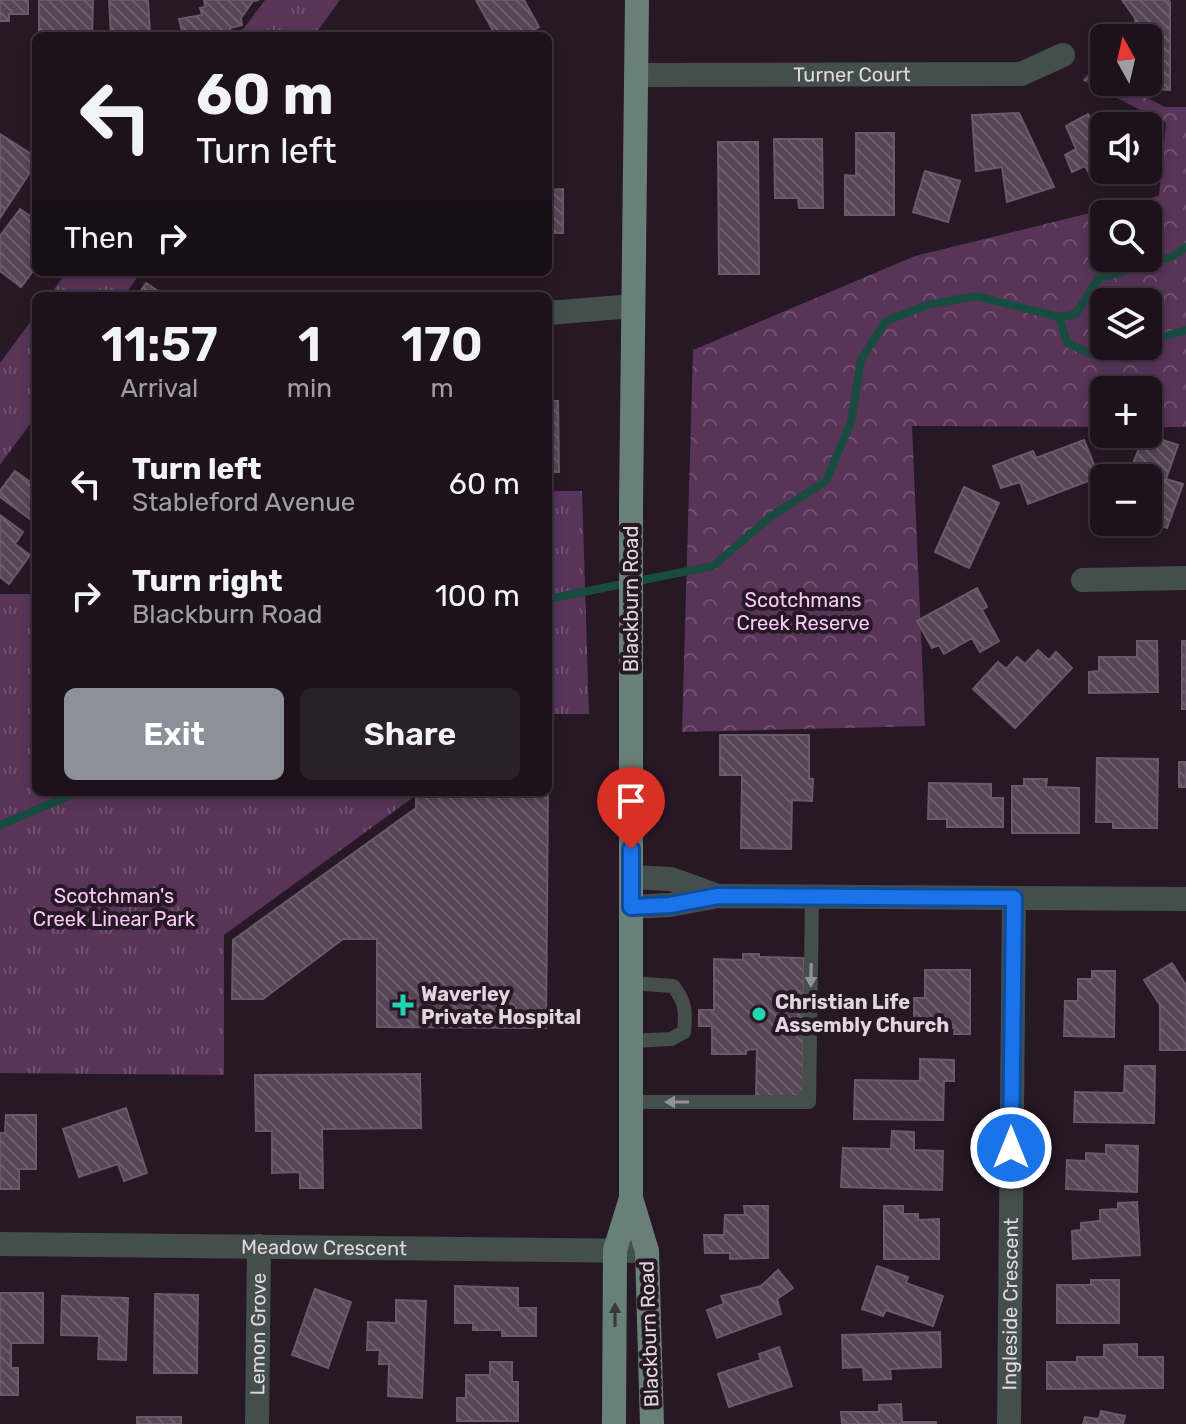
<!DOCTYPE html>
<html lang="en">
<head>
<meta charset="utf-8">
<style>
  body { margin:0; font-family:Rubik,sans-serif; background:#2a2029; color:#f1f3f6; height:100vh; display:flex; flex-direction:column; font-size:30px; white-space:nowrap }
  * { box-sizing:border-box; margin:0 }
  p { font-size:26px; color:#a09ea3 }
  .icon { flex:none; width:44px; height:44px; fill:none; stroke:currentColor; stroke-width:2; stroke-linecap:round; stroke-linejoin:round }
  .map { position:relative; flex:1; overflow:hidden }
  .side { position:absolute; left:32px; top:292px; width:520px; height:504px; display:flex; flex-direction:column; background:#1d121c; border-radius:12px; box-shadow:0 4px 12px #0003,0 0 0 2px #3b323b }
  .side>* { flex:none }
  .hud { position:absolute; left:32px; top:32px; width:520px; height:244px; border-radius:12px; box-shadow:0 4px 12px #0003,0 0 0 2px #3b323b; background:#1d121c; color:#f1f3f6; overflow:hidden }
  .needle { width:52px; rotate:352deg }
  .fabs { position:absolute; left:1090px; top:24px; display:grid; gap:16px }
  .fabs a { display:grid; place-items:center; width:72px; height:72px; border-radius:12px; background:#1d121c; box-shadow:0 4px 12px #0003,0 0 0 2px #3b323b; font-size:40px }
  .pin { position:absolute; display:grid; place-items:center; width:68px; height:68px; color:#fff; margin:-82px -34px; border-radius:50% 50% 50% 0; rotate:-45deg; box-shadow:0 0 8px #0007 }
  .pin .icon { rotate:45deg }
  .me { position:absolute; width:88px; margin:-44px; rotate:0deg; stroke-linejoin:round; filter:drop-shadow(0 0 6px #0008) }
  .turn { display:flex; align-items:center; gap:28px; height:168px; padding:0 32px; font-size:36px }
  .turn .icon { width:104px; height:104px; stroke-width:2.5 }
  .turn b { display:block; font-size:56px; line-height:68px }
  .then { display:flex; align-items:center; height:76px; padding:0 32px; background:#0003; gap:16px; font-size:30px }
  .eta { display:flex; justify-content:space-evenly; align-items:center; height:136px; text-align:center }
  .eta b { font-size:48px; font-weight:600; line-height:56px }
  .cta { display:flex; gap:16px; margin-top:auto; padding:16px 32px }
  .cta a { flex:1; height:92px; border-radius:12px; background:#8c9099; color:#fff; font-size:32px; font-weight:600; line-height:92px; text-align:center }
  .cta a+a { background:#2a2029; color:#f1f3f6 }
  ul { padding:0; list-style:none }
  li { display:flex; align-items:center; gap:24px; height:112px; padding:0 32px }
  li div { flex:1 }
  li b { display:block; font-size:30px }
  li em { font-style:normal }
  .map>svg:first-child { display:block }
  .forest { fill:url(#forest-crowns); fill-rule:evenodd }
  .park { fill:url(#park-tufts) }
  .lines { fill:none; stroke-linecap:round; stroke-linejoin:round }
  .stream { stroke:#174c3f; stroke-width:8 }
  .building { fill:url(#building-back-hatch); stroke:#6a5969; stroke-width:2 }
  .lane { stroke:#444f4c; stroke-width:14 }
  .street { stroke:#444f4c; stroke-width:24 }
  .primary { stroke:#698079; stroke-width:24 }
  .oneway { fill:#929296 }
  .oneway2 { fill:#3b373f }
  .route-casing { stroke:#114b97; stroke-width:20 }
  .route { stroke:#1a73e8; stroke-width:14 }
  .poi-dot { fill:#20d5b0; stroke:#271826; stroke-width:3 }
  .labels { text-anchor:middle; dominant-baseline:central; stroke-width:8; stroke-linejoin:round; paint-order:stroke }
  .street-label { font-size:20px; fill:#e0d6df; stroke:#271826 }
  .park-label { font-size:20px; fill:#fac9f9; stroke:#271826 }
  .poi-label { font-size:20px; font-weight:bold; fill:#e0d6df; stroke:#271826; text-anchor:start }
</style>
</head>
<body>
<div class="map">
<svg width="1186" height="1424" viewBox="0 0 1186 1424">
  <defs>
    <pattern id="forest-crowns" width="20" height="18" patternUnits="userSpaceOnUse" patternTransform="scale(2)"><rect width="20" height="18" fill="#583458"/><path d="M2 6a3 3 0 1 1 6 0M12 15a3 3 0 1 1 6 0" fill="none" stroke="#705170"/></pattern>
    <pattern id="park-tufts" width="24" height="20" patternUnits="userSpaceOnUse" patternTransform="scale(2)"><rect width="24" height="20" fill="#583458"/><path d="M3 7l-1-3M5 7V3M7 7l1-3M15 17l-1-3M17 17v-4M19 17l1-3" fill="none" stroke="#705170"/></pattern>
    <pattern id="building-back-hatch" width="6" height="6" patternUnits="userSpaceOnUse" patternTransform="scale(2)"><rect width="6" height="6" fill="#564555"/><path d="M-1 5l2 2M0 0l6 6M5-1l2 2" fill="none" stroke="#6e5f6d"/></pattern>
  </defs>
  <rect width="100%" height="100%" fill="#271826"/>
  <path class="forest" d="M1093 69 1104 75V82H1117L1165 107H1186V427H1148V390H1104V427L912 426 925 726 682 732 693 350 915 256 1159 196 1166 123 1082 80ZM1104 214H1148V258H1104ZM1104 302H1148V346H1104Z"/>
  <path class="park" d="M265 0H340L314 36H238Z
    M67 272H141L124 296H49Z
    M36 314V416L0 465V363Z
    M548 491H582L589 714H548Z
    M0 594H36V792H412L411 799 224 935V1075L0 1073Z"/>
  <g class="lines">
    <path class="stream" d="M1059 317 1067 343 1096 356 1133 346
      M1148 341 1186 330
      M548 599 713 566 770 517 826 481 851 422 861 360 886 321 927 305 976 296 1059 317 1076 314 1098 279 1172 257 1186 247
      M0 825 78 792"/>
  </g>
  <path class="building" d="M0 0H28V14H9V21H0Z
    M39 0H93L92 36H58V33H39Z
    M109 0H148L150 33 111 36Z
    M204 0H259L253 1 241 18 242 25 230 28 231 36H183L179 19 202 15 200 8 205 7Z
    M476 0H524L539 27 523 36H496Z
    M1122 0H1168L1170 2V90L1139 88 1138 82H1148V38H1136L1135 18Z
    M1019 113 1054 187 1007 202 1002 167 976 171 972 115Z
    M1088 114 1094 123 1108 117 1112 126H1104V147L1099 149 1104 159V165L1089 173 1085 166 1072 172 1065 155 1076 149 1066 126Z
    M1130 121H1156V155H1148V126H1131Z
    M856 133H894V215H845V175L856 176Z
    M0 134 36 157V163L0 218Z
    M774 139H822L823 208H799L798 198H775Z
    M718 142H758L759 274H719Z
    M925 171 960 181 948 222 913 212Z
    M563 189V233H548V190Z
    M20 209 36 220V267L21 287 0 271V236Z
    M146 283 166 296H137Z
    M548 401H558L559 472H548Z
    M1144 434 1178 445 1166 479 1183 484 1167 528 1148 521V478H1128Z
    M1084 440 1099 477 1028 504 1020 482 1001 488 993 466 1033 451 1036 458Z
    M15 471 36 486V520L34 522 0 497V491Z
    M964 487 999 503 969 568 935 552Z
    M0 515 23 532 15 544 30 555 9 584 0 577Z
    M977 588 987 607 982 610 999 641 980 652 972 638 944 654 939 645 932 648 917 621Z
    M1137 641H1157L1158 692 1089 693V672L1099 671V657H1137Z
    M1182 641H1186V709H1182Z
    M1038 650 1049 660 1056 652 1072 668 1015 728 973 689 998 662 1006 669 1017 657 1025 664Z
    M720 735H809V779H813L812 801 792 800 791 849 741 848 742 775H720Z
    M1097 758 1158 759 1157 828H1113V822H1096Z
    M1179 762H1186V787H1179Z
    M1024 779H1047L1046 787 1079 788V833H1012V786H1024Z
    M929 783 991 784V798H1003V827H947V819H928Z
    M416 792H548L546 1028 377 1027V939H343L263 999H232L233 940 416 808Z
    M743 954H759V957L804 958 803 1097 756 1096 757 1049 746 1050V1054H712V1026H699V1010H714V959L743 960Z
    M1172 963 1186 985V1050H1160V1005L1144 980Z
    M925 970H970V1034H954L955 1028H914V998H925Z
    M1092 971H1115L1114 1037 1064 1036 1065 1001H1078V979H1092Z
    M920 1059 954 1060V1081H944L943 1120 854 1119 855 1080 920 1081Z
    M1125 1066H1155L1154 1123 1074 1122 1075 1092 1124 1093Z
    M420 1074 421 1128 322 1129 323 1188H300V1172L272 1173V1131H256L255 1075Z
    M126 1108 147 1173 124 1181 118 1164 79 1177 63 1129Z
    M6 1115H36V1169H19V1189H0V1133H5Z
    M892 1131 914 1132V1150L943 1151 942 1190 841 1187 843 1148 891 1149Z
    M1106 1145 1138 1146 1137 1192 1066 1189 1067 1160 1086 1161V1153L1106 1154Z
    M1137 1202 1140 1255 1073 1259 1072 1231 1081 1230V1223L1100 1221V1210L1118 1209V1203Z
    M744 1206H768V1258L730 1259V1253H705L704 1235H724L725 1215H745Z
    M884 1206H903V1214H918V1220L939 1219V1259H884Z
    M877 1266 908 1277 906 1283 943 1296 933 1326 886 1310 883 1316 862 1309Z
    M778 1270 793 1288 777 1299 781 1314 717 1338 707 1310 724 1304 721 1296 761 1286Z
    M1091 1280H1119V1323H1057V1285H1091Z
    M455 1286 518 1288V1308H536V1336H502V1330H473V1323H455Z
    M315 1289 351 1302 328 1368 292 1355Z
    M0 1293H43V1343H11V1368H18V1395H0Z
    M155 1294 198 1295 197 1373H154Z
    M62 1296 128 1298 126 1360 98 1359 99 1336 61 1335Z
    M396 1300 426 1301 422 1398 388 1396 389 1364H379L380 1350H367L368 1322 396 1323Z
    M940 1332 941 1367 890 1369 891 1379 864 1380 863 1367 843 1368 842 1335Z
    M1137 1344V1357H1163V1388L1047 1389V1362H1077V1357H1104V1345Z
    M779 1347 792 1386 729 1407 718 1374 761 1360 759 1354Z
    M490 1362H512V1382H518V1421H457V1398H466V1375H490Z
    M901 1404 902 1422H936V1424H842L841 1412H879V1405Z
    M1101 1411 1125 1416 1123 1424H1083L1085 1417 1099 1419Z
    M137 1417H181V1424H137Z"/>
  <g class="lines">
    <path class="lane" d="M630 1041 671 1039 684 1032C686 1013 686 1002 673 986L631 983
      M630 1102H809L812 897"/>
    <g class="street">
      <path id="s1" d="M636 75 1021 74 1063 55"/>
      <path d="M548 313 633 306"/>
      <path d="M1083 580 1186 578"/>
      <path d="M631 877 671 879 718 896"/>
      <path d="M631 907 670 905 718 896 1186 899"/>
      <path id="s2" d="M0 1244 647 1251"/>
      <path id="s3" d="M257 1424 259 1246"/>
      <path id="s4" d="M1009 1424 1014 898"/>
    </g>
    <path class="primary" d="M637 0 631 506V1198L647 1251 652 1424
      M614 1424 615 1250 631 1198"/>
  </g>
  <defs><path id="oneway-solid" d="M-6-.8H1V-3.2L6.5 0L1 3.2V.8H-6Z" transform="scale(2)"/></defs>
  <g class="oneway">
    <use href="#oneway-solid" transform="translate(811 975) rotate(91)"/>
    <use href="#oneway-solid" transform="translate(677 1102) rotate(-180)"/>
  </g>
  <use class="oneway2" href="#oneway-solid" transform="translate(615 1315) rotate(-90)"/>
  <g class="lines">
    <defs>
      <path id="route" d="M631 849V907L670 905 718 896 1014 898 1011 1148"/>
    </defs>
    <use href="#route" class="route-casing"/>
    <use href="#route" class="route"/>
  </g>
  <g class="poi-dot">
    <path d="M399 993h8v8h8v8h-8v8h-8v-8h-8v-8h8z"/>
    <circle cx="759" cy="1014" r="8"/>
  </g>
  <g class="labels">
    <g class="street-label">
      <text stroke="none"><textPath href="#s1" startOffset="216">Turner Court</textPath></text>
      <text transform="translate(631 599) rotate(-90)">Blackburn Road</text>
      <text stroke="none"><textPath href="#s2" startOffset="324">Meadow Crescent</textPath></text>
      <text stroke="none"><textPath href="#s4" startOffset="120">Ingleside Crescent</textPath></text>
      <text transform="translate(649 1334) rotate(-92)">Blackburn Road</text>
      <text stroke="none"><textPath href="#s3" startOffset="90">Lemon Grove</textPath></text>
    </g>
    <g class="park-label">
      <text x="803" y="600">Scotchmans<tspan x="803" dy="23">Creek Reserve</tspan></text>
      <text x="114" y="896">Scotchman's<tspan x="114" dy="23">Creek Linear Park</tspan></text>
    </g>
    <g class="poi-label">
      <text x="421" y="994">Waverley<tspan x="421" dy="23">Private Hospital</tspan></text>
      <text x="775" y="1002">Christian Life<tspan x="775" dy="23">Assembly Church</tspan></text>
    </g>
  </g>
</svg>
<div class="fabs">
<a><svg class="needle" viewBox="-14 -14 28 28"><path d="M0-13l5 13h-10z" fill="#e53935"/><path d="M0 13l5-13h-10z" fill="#a09ea3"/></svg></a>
<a><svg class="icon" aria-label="sound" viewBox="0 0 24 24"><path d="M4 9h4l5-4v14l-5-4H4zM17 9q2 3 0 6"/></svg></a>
<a><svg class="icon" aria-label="search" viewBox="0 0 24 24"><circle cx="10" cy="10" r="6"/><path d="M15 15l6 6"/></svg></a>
<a><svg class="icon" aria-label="layers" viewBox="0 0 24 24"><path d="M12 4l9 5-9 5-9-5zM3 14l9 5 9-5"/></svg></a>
<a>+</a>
<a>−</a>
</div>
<div class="pin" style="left:631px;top:849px;background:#d93025"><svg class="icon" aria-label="arrive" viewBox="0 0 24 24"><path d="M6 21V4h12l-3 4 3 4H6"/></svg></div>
<svg class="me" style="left:1011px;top:1148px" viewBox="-20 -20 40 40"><circle r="17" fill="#1a73e8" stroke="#fff" stroke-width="3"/><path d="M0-11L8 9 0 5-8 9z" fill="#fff"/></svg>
<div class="hud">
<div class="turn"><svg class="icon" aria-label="left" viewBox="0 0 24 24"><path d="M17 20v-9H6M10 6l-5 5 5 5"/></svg><div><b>60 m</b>Turn left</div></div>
<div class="then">Then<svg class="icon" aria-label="right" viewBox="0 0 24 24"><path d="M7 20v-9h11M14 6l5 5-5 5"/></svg></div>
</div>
<section class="side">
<div class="eta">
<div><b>11:57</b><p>Arrival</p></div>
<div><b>1</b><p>min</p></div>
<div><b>170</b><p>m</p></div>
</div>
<ul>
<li><svg class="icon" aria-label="left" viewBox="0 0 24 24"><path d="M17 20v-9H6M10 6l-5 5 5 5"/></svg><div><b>Turn left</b><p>Stableford Avenue</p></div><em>60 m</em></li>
<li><svg class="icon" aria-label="right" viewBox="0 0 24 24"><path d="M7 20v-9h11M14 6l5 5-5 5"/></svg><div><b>Turn right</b><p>Blackburn Road</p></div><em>100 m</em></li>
</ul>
<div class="cta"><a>Exit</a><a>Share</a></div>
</section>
</div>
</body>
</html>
